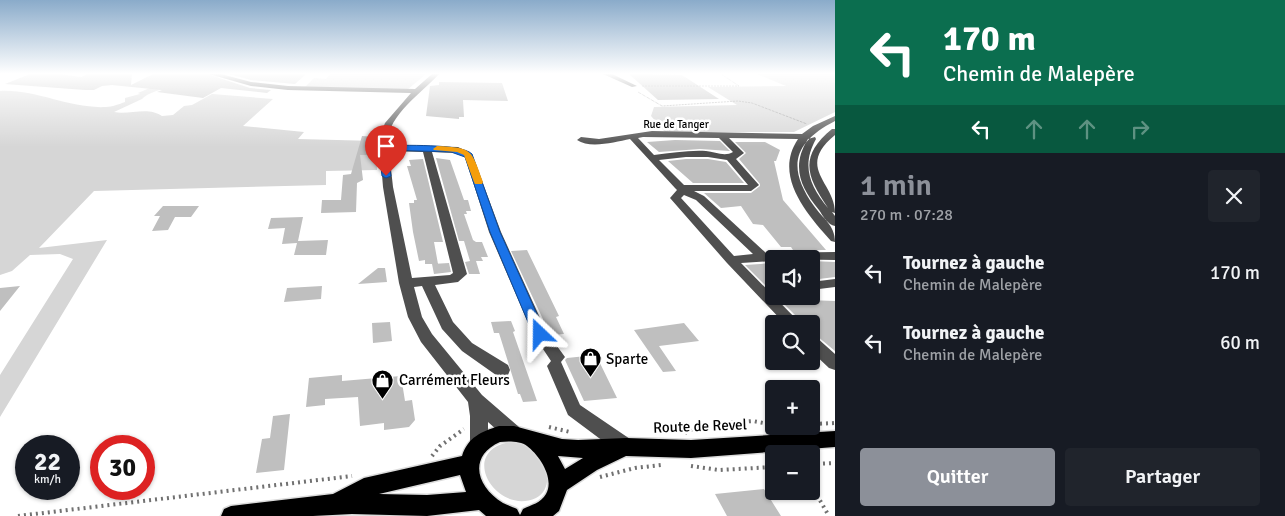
<!DOCTYPE html>
<html lang="fr">
<head>
<meta charset="utf-8">
<style>
  body { margin:0; font-family:Signika,sans-serif; background:#20242c; color:#f1f3f6; height:100vh; display:flex; flex-direction:column; font-size:19px; white-space:nowrap }
  * { box-sizing:border-box; margin:0 }
  p { font-size:16px; color:#9ea1a6 }
  .icon { flex:none; width:28px; height:28px; fill:none; stroke:currentColor; stroke-width:2; stroke-linecap:round; stroke-linejoin:round }
  .map { position:relative; flex:1; overflow:hidden }
  .details { display:flex; flex-direction:column; background:#171b24; width:450px }
  .details>* { flex:none }
  .banner { background:#0b6e4f; color:#fff; overflow:hidden }
  .controls { position:absolute; left:765px; top:250px; display:grid; gap:10px }
  .controls a { display:grid; place-items:center; width:55px; height:55px; border-radius:5px; background:#171b24; box-shadow:0 1px 4px #0004; font-size:25px }
  .speed { position:absolute; left:15px; top:435px; display:flex; gap:10px; font-size:25px; font-weight:700; text-align:center }
  .speed>* { display:grid; place-content:center; width:65px; height:65px; border-radius:50%; background:#171b24; box-shadow:0 1px 4px #0004; line-height:1 }
  .speed small { font-size:12px; font-weight:400 }
  .speed .limit { border:8px solid #d22; background:#fff; color:#111 }
  .pin { position:absolute; display:grid; place-items:center; width:42px; height:42px; color:#fff; margin:-51px -21px; border-radius:50% 50% 50% 0; rotate:-45deg; box-shadow:0 0 5px #0007 }
  .pin .icon { rotate:45deg }
  .me { position:absolute; width:55px; margin:-28px; rotate:337deg; stroke-linejoin:round; filter:drop-shadow(0 0 4px #0008) }
  .turn { display:flex; align-items:center; gap:18px; height:105px; padding:0 25px; font-size:22px }
  .turn .icon { width:65px; height:65px; stroke-width:2.5 }
  .turn b { display:block; font-size:35px; line-height:42px }
  .lanes { display:flex; align-items:center; height:48px; padding:0 25px; background:#0003; justify-content:center; gap:25px; direction:ltr }
  .lanes .off { opacity:.35 }
  .round { display:grid; place-items:center; flex:none; width:52px; height:52px; border-radius:5px; background:#20242c }
  .overview { display:flex; align-items:center; justify-content:space-between; height:85px; padding:0 25px }
  h1 { font-size:30px; font-weight:600; line-height:38px; color:#8c9099 }
  .action { display:flex; gap:10px; margin-top:auto; padding:10px 25px }
  .action a { flex:1; height:58px; border-radius:5px; background:#8c9099; color:#fff; font-size:20px; font-weight:600; line-height:58px; text-align:center }
  .action a+a { background:#20242c; color:#f1f3f6 }
  ul { padding:0; list-style:none }
  li { display:flex; align-items:center; gap:15px; height:70px; padding:0 25px }
  li div { flex:1 }
  li b { display:block; font-size:19px }
  li em { font-style:normal }
  main { display:flex; flex:1; min-height:0 }
  .map>svg:first-child { display:block }
  .green { fill:#d6d6d6 }
  .building { fill:#bfbfbf }
  .lines { fill:none; stroke-linecap:round; stroke-linejoin:round }
  .major-casing { stroke:#dbdbdb; stroke-width:3 }
  .path-far1 { stroke:#717171; stroke-width:1; stroke-dasharray:0.5 1; stroke-linecap:butt }
  .path { stroke:#717171; stroke-width:4; stroke-dasharray:2 4; stroke-linecap:butt }
  .minor { fill:#4f4f4f; fill-rule:evenodd }
  .major { fill:#000; fill-rule:evenodd }
  .route { fill:#1a73e8; stroke:#114b97 }
  .slow { fill:#f59e0b }
  .labels { text-anchor:middle; dominant-baseline:central; stroke-width:5; stroke-linejoin:round; paint-order:stroke }
  .far-street-label { font-size:11px; fill:#000; stroke:#fff }
  .near-poi-label { font-size:15px; fill:#000; stroke:#fff; text-anchor:start }
  .near-street-label { font-size:15px; fill:#000; stroke:#fff }
</style>
</head>
<body>
<main>
<div class="map">
<svg width="835" height="516" viewBox="0 0 835 516">
  <rect width="100%" height="100%" fill="#fff"/>
  <path class="green" d="M182 74H209L219 77C200 84 154 86 142 99L114 112C130 115 148 106 162 116L173 115 184 106 192 105 212 94 273 99 243 126 304 132 298 139 376 141 377 170 326 171V185L94 191 39 248 107 240 0 417V375L73 259 60 254 30 255 12 271 0 275V91C36 89 70 109 106 107 112 107 119 104 125 102V98L140 94 138 93Z
    M330 74H426L407 90 305 87 314 78 326 79Z
    M757 74H835V112L794 132H665L651 116 654 107 737 105 708 87 786 86Z
    M510 442C516 442 523 443 529 446 545 456 557 486 536 498 496 516 457 451 510 442Z"/>
  <path class="building" d="M30 74H60L81 77 88 74H132L131 85 153 74H207L250 88 271 90 267 93 221 88 203 98 157 92 162 90 112 85 102 86 94 90H85L5 84Z
    M229 74H306L295 84 251 80Z
    M629 74 682 75 719 99 658 100Z
    M439 82 502 83 508 101 463 100 464 117H459V119L426 116 430 86 439 85Z
    M362 136 376 137 373 155H360L363 180 357 183 356 212 321 213 322 200H341L343 175 351 174Z
    M675 140 720 141 730 151 700 149 659 152 647 142Z
    M735 142H765L780 150 776 161H774L783 200 826 250H793L791 247H781L763 225 753 224 741 206 721 208 704 193H751L760 186V184L739 159 746 153Z
    M436 158 450 160 464 200H468L471 211H466L467 214H464L473 240 476 242H482L488 257H481L483 261H476L480 274H469L465 262 470 261 464 241H459Z
    M423 159 443 242H434L438 264H425V260L419 261 413 232 409 203H414V200H417L407 166H411L409 160Z
    M686 159H708L726 162 744 183H693L668 161Z
    M163 206H199L191 217H175L168 230 152 231 160 216H154Z
    M303 217 298 241 328 240 326 255H294L297 243 282 244 285 228 268 229 271 218Z
    M527 250 559 316 556 317 564 334 552 335 548 330 511 251Z
    M811 261 835 262V277L811 280Z
    M449 263 451 272 434 274 432 264Z
    M774 263V285L766 286 745 265Z
    M378 268H385L387 282 358 284Z
    M20 286 0 311V288Z
    M322 286 321 299 284 302 287 288Z
    M779 299 835 301V351L811 331V324H804Z
    M511 321 515 331 513 332 537 401 523 402 520 394H518L499 333H494L491 322Z
    M390 322 392 341 373 343 372 323Z
    M684 323 699 341 659 346 676 371 663 372 634 330Z
    M596 355 617 398 584 401 565 360 567 358Z
    M342 375V381L401 376 405 401 412 400 415 420 409 427 384 430V423L360 426 358 397 325 399V405L306 407 309 378Z
    M290 414 284 470 256 473 262 439 270 438 273 416Z
    M764 489 781 516H727L715 494Z"/>
  <g class="lines">
    <defs>
      <path id="major" d="M499 426H514L562 439 578 440 626 438 691 440 835 431V447L691 458 626 456 597 470 567 490 559 511 553 516H486L479 510 427 516 352 514 313 516H221L224 509 231 506 333 494 364 478 462 456C468 437 481 432 499 426ZM500 442C508 441 521 441 527 446 539 455 555 478 546 494 541 503 531 505 523 509L520 515 517 509C513 507 507 505 503 503 476 487 468 456 500 442ZM558 456 583 458 565 469ZM460 475 466 492 427 495 379 494Z"/>
    </defs>
    <use href="#major" class="major-casing"/>
    <path class="path-far1" d="M642 86H739L721 74
      M638 92 662 106 738 101 752 103 807 124"/>
    <path class="path" d="M814 424 835 423
      M549 427 570 432
      M685 433 700 425 753 421 774 425
      M432 456 440 446 464 429
      M811 464 835 463
      M691 466 719 470 774 467
      M600 477 635 468 661 465
      M811 485 829 516
      M18 516 352 476"/>
    <path class="minor" d="M209 74H221L251 82 288 86 415 89 432 74H439C422 93 385 117 388 145L458 147 472 154 501 232 546 331 565 357 561 362 580 405 633 441 635 447 633 453 626 456 619 453 568 415 547 366 551 361 533 334 489 232 465 157 456 153 432 152 467 274 458 282 435 285 453 322 472 343 508 365 510 370 508 375 502 376 496 375 462 351 442 329 422 286 414 287 422 317 432 334 482 395 519 427 522 433 519 439 513 441 507 439 488 422V445L486 451 479 454 472 451 470 445V416L468 402 421 342 408 317 399 283 383 187 379 138 385 123 411 93 288 90 251 86ZM389 151 423 152 453 273 450 275 412 278 393 187Z
      M603 74H612L637 86 632 87Z
      M835 116V121C794 142 786 167 814 206 823 219 835 225 835 242L831 241C807 214 773 176 798 139L729 138 744 153 736 159 759 185 751 191H694L704 196 766 253 835 252V260L774 259V261L741 263 801 324H785L727 263 670 198 677 190 675 188 630 139C615 142 590 149 577 140L581 137 599 139 652 131 802 134 813 126ZM643 137 719 138 733 152C725 157 715 152 706 151 689 150 672 153 654 155L638 138ZM686 157H708L727 160 748 185H684L659 160ZM684 195 696 200 753 254 734 256 681 198Z
      M832 129H835V135C795 168 835 182 835 213L832 212 835 216V226C828 225 823 216 819 210 800 187 791 166 808 139L815 137 816 139C801 166 810 186 828 208 806 176 799 156 832 129Z
      M835 279V287L811 290V282Z
      M811 335 816 337 835 354V370L829 368 811 351Z"/>
    <use href="#major" class="major"/>
  </g>
  <linearGradient id="sky" x2="0" y2="1"><stop stop-color="#8aabca"/><stop offset="0.5" stop-color="#fff"/><stop offset="1" stop-color="#fff" stop-opacity="0"/></linearGradient>
  <rect width="835" height="147" fill="url(#sky)"/>
  <path class="route" d="M383 145C401 146 461 143 472 154L500 232 546 334 544 338H535L533 334 490 232 465 157 451 152 387 150 391 176 386 178 382 176 379 148Z"/>
  <path class="slow" d="M437 146C473 148 471 149 483 182L482 184H475L474 182 464 155 457 152 434 150 433 149Z"/>
  <defs>
    <symbol id="shop-pin" viewBox="-11 -11 22 30"><path d="M0 17L-7.5 6A9.5 9.5 0 1 1 7.5 6Z" fill="#000" stroke="#fff"/><path d="M-5-2.5h2.3a2.7 3.5 0 0 1 5.4 0H5L5.5 6h-11ZM-1.5-2.5h3a1.5 2.3 0 0 0-3 0Z" fill="#fff"/></symbol>
  </defs>
  <g fill-rule="evenodd">
    <use href="#shop-pin" x="578" y="346" width="25" height="34"/>
    <use href="#shop-pin" x="370" y="368" width="25" height="34"/>
  </g>
  <g class="labels">
    <g class="far-street-label">
      <text x="676" y="124">Rue de Tanger</text>
    </g>
    <g class="near-poi-label">
      <text x="606" y="359">Sparte</text>
      <text x="399" y="380">Carrément Fleurs</text>
    </g>
    <g class="near-street-label">
      <text transform="translate(700 426) rotate(-2)">Route de Revel</text>
    </g>
  </g>
</svg>
<div class="controls">
<a><svg class="icon" aria-label="sound" viewBox="0 0 24 24"><path d="M4 9h4l5-4v14l-5-4H4zM17 9q2 3 0 6"/></svg></a>
<a><svg class="icon" aria-label="search" viewBox="0 0 24 24"><circle cx="10" cy="10" r="6"/><path d="M15 15l6 6"/></svg></a>
<a>+</a>
<a>−</a>
</div>
<div class="speed"><div>22<small>km/h</small></div><div class="limit">30</div></div>
<div class="pin" style="left:386px;top:176px;background:#d93025"><svg class="icon" aria-label="arrive" viewBox="0 0 24 24"><path d="M6 21V4h12l-3 4 3 4H6"/></svg></div>
<svg class="me" style="left:540px;top:334px" viewBox="-20 -20 40 40"><path d="M0-17L14 15 0 8-14 15z" fill="#1a73e8" stroke="#fff" stroke-width="4"/></svg>
</div>
<section class="details">
<div class="banner">
<div class="turn"><svg class="icon" aria-label="left" viewBox="0 0 24 24"><path d="M17 20v-9H6M10 6l-5 5 5 5"/></svg><div><b>170 m</b>Chemin de Malepère</div></div>
<div class="lanes"><svg class="icon" aria-label="left" viewBox="0 0 24 24"><path d="M17 20v-9H6M10 6l-5 5 5 5"/></svg><svg class="icon off" aria-label="ahead" viewBox="0 0 24 24"><path d="M12 20V5M6 11l6-6 6 6"/></svg><svg class="icon off" aria-label="ahead" viewBox="0 0 24 24"><path d="M12 20V5M6 11l6-6 6 6"/></svg><svg class="icon off" aria-label="right" viewBox="0 0 24 24"><path d="M7 20v-9h11M14 6l5 5-5 5"/></svg></div>
</div>
<div class="overview"><div><h1>1 min</h1><p>270 m · 07:28</p></div><a class="round"><svg class="icon" aria-label="close" viewBox="0 0 24 24"><path d="M6 6l12 12M18 6L6 18"/></svg></a></div>
<ul>
<li><svg class="icon" aria-label="left" viewBox="0 0 24 24"><path d="M17 20v-9H6M10 6l-5 5 5 5"/></svg><div><b>Tournez à gauche</b><p>Chemin de Malepère</p></div><em>170 m</em></li>
<li><svg class="icon" aria-label="left" viewBox="0 0 24 24"><path d="M17 20v-9H6M10 6l-5 5 5 5"/></svg><div><b>Tournez à gauche</b><p>Chemin de Malepère</p></div><em>60 m</em></li>
</ul>
<div class="action"><a>Quitter</a><a>Partager</a></div>
</section>
</main>
</body>
</html>
